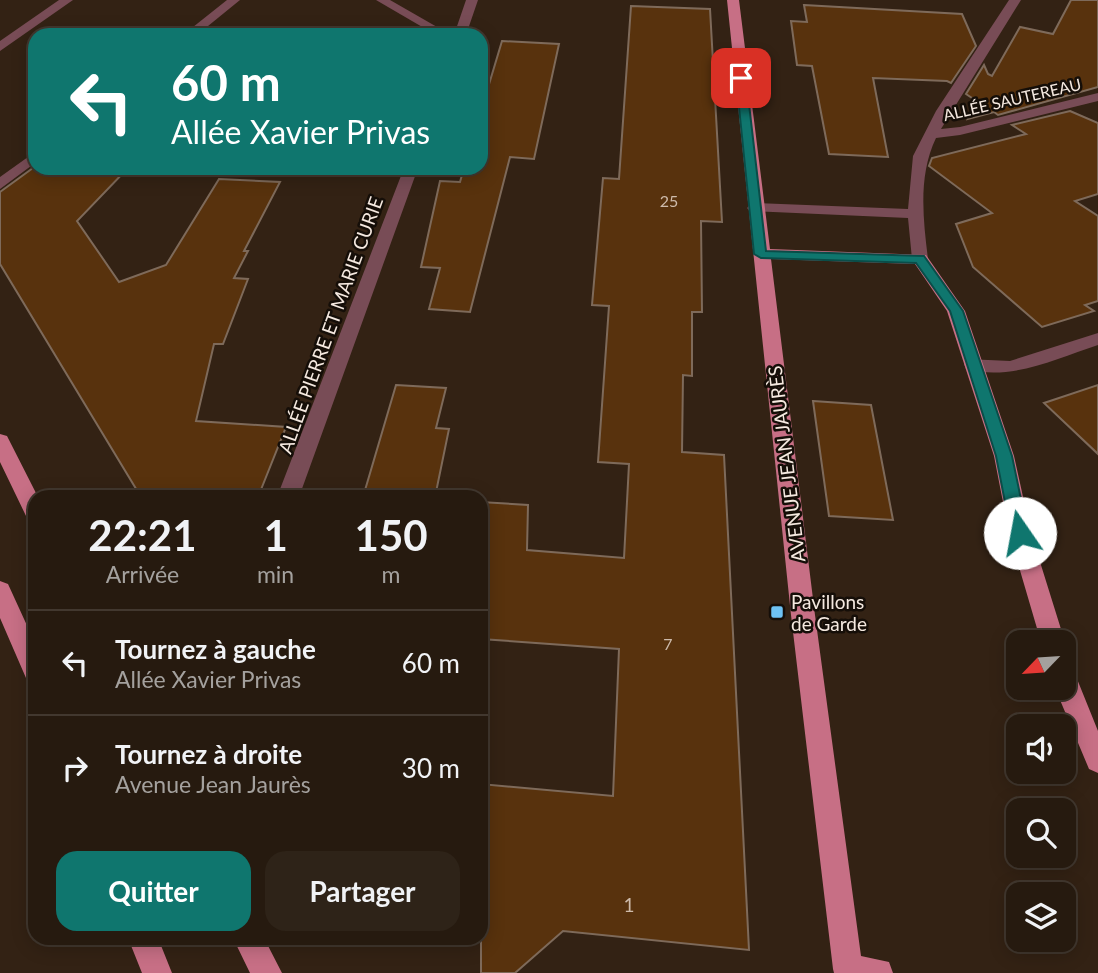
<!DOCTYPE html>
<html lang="fr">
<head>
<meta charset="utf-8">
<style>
  body { margin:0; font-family:Lato,sans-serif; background:#2e2318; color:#f1f3f6; height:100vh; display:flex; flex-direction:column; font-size:26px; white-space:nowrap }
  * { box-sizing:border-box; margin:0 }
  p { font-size:23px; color:#a4a19e }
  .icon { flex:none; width:38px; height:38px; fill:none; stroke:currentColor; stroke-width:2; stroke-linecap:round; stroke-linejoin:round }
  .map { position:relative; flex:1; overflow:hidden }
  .side { position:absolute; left:28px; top:490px; width:460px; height:455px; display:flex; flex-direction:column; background:#261a0f; border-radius:21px; box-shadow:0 4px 18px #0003,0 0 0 2px #42382f }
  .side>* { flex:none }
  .hud { position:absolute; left:28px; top:28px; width:460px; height:147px; border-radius:21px; box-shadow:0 4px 18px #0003,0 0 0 2px #42382f; background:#0f766e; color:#fff; overflow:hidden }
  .needle { width:46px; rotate:245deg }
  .tools { position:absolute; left:1006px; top:630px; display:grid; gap:14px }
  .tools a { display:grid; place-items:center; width:70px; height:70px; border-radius:14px; background:#261a0f; box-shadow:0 4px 18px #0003,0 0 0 2px #42382f; font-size:35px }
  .pin { position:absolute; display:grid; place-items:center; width:60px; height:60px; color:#fff; margin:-30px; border-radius:14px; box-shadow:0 4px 10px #0006 }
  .me { position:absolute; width:77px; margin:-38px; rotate:348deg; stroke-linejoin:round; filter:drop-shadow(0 0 5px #0008) }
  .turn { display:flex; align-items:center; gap:24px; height:147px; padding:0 28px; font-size:32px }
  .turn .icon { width:91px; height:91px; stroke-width:2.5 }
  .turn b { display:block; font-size:49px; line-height:60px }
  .eta { display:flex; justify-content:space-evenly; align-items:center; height:119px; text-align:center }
  .eta b { font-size:42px; font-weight:700; line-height:49px }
  .cta { display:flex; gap:14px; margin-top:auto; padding:14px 28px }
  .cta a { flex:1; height:80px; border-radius:21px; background:#0f766e; color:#fff; font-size:28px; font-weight:700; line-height:80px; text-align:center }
  .cta a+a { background:#2e2318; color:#f1f3f6 }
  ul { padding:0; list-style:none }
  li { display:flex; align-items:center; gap:21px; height:105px; padding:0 28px; border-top:2px solid #42382f }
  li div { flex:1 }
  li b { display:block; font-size:26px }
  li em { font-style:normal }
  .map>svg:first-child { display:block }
  .building { fill:#58320d; stroke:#7e6a5a; stroke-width:2 }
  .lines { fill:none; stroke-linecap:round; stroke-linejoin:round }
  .minor { fill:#784c56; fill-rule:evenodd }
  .major { fill:#c76f85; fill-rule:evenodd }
  .route { fill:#0f766e; stroke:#0a4d48; stroke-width:2 }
  .poi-dot { fill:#6ec2f3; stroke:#150e08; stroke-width:2.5 }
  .labels { text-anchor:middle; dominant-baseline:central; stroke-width:5; stroke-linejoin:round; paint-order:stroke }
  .far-street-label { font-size:16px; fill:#f5e9e0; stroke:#150e08 }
  .number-label { font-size:16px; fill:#cebbab }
  .street-label { font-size:19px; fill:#f5e9e0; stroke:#150e08 }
  .poi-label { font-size:19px; fill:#f5e9e0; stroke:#150e08; text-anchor:start }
  .near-number-label { font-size:19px; fill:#cebbab }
</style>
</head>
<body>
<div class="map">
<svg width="1098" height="973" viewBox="0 0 1098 973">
  <rect width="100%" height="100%" fill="#332214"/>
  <path class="building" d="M1071 0H1098V87L998 115 994 112 968 119 978 102 966 94 984 65 988 74 992 76 1020 27 1053 34Z
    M804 5 962 14 976 46 951 83 947 81 873 78 888 157 829 154 812 66 797 65 791 21 807 22Z
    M631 6 710 9 722 222 701 221 702 312H692V376L683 375 682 452 724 455 749 950 563 931 515 973H481V784L613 796 619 649 481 639V502L528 505 527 550 624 558 629 464 598 462 609 306 592 305 603 178 619 179Z
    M502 41 559 44 534 159 510 157 470 312 429 309 440 268 421 267 440 181 460 182 464 168H481V111Z
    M1070 111 1098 123V194L1075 201 1098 216V301L1085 305 1094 311 1042 327 973 267 956 224 992 213 929 166 932 158 1026 134 1012 125Z
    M33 168H128L77 221 119 282 166 265 219 179 280 182 244 251H248L234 278 248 279 223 344H214L196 421 286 427 258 497H141L0 264V192Z
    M396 385 446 388 436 428 449 429 435 497H363Z
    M1098 385V454L1044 403Z
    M813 401 871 405 893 520 829 516Z"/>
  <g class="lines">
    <path class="minor" d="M59 0H73L0 51V41Z
      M227 0H240L197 35H183Z
      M376 0H390L451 35H436Z
      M466 0H478L466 35H454Z
      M1009 0H1021L941 129 960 127 1098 93V101L960 135 936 138C918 175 923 219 928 259L926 263 920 264 912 259 908 218 750 211 747 208 750 205 755 203 908 209 913 156 936 111Z
      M35 152V163L0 189V177Z
      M404 168H418L299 497H277Z
      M1098 333V345C1055 359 1012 381 966 369L964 364 966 359 1010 361Z"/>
    <path class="major" d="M727 0H739L770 249 926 255 965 311 1014 456 1031 533 1065 642 1064 644 1041 642 1009 533 994 456 947 311 915 264 771 259 815 615 861 956 889 962 893 973H834L833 969 791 615Z
      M0 434 7 436 38 497H35V521L27 518 0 462Z
      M0 581 8 584 35 643V681L26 678 0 618Z
      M1064 666 1073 669 1098 731V773L1089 769 1055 688H1064Z
      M128 938H158L172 973H142Z
      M233 938H264L282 973H250Z"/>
  </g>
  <path class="route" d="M741 75 746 78 766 251 924 256 963 311 1012 456 1028 533 1026 537H1014L1011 533 996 456 950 311 916 263 761 258 754 254 736 78Z"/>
  <rect class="poi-dot" x="770" y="605" width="14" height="14" rx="3.5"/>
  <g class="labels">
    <g class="far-street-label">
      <text transform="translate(1012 99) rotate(-13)">ALLÉE SAUTEREAU</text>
    </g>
    <g class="number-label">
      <text x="669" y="200">25</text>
      <text x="668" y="643">7</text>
    </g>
    <g class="street-label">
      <text transform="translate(330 325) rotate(-70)">ALLÉE PIERRE ET MARIE CURIE</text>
      <text transform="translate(786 464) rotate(-97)">AVENUE JEAN JAURÈS</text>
    </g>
    <g class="poi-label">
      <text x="791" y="601">Pavillons<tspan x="791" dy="22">de Garde</tspan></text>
    </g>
    <g class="near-number-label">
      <text x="629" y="904">1</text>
    </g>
  </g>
</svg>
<div class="tools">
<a><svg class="needle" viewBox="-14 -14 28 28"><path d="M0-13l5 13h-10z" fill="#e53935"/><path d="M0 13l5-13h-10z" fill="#a4a19e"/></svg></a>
<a><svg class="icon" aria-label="sound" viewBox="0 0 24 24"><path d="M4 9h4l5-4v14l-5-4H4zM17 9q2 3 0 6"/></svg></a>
<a><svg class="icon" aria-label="search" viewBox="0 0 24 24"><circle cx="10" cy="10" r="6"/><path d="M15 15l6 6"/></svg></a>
<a><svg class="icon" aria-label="layers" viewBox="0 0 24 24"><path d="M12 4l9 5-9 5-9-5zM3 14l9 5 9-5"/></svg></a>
</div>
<div class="pin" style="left:741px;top:78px;background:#d93025"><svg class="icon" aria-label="arrive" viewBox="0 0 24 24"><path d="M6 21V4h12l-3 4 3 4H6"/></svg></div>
<svg class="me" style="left:1020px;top:533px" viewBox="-20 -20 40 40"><circle r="19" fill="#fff"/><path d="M0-13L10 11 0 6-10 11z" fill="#0f766e"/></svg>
<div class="hud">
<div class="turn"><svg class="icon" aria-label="left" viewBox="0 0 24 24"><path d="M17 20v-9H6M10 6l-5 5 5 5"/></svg><div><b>60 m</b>Allée Xavier Privas</div></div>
</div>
<section class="side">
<div class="eta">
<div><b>22:21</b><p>Arrivée</p></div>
<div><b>1</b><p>min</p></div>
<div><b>150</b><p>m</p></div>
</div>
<ul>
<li><svg class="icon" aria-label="left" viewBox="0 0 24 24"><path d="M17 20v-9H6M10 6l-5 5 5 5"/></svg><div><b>Tournez à gauche</b><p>Allée Xavier Privas</p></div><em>60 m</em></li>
<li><svg class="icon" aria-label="right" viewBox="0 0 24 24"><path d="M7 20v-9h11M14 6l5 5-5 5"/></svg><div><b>Tournez à droite</b><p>Avenue Jean Jaurès</p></div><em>30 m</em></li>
</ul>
<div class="cta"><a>Quitter</a><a>Partager</a></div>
</section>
</div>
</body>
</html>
